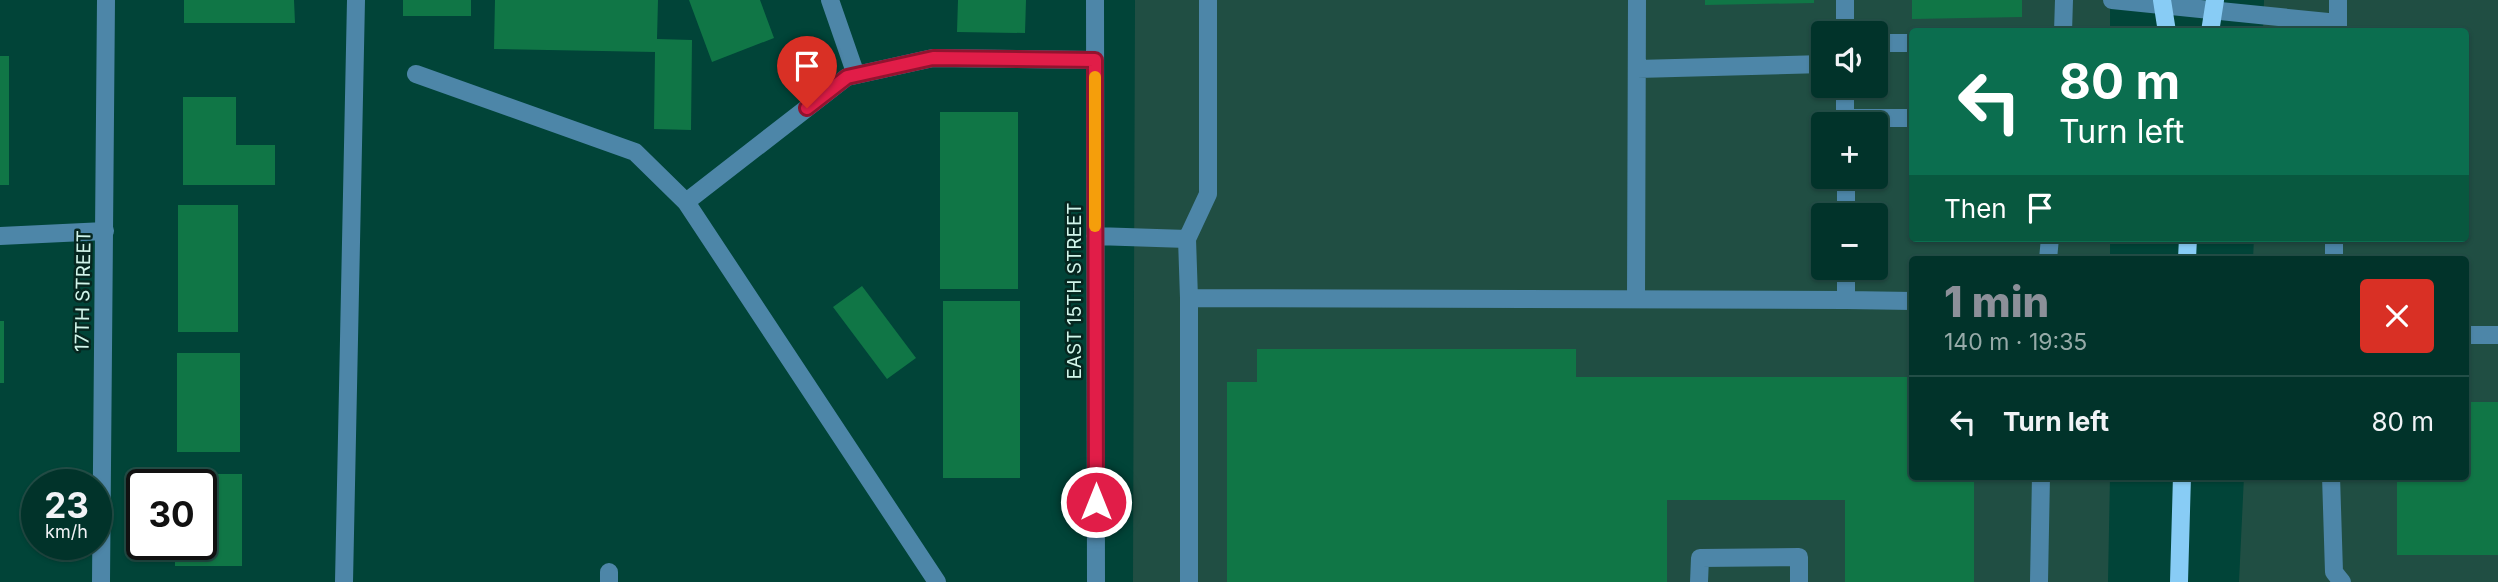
<!DOCTYPE html>
<html lang="en">
<head>
<meta charset="utf-8">
<style>
  body { margin:0; font-family:Inter,sans-serif; background:#0f3f36; color:#f1f3f6; height:100vh; display:flex; flex-direction:column; font-size:26px; white-space:nowrap }
  * { box-sizing:border-box; margin:0 }
  p { font-size:23px; color:#96aaa8 }
  .icon { flex:none; width:38px; height:38px; fill:none; stroke:currentColor; stroke-width:2; stroke-linecap:round; stroke-linejoin:round }
  .map { position:relative; flex:1; overflow:hidden }
  .details { position:absolute; left:1909px; top:256px; width:560px; height:224px; display:flex; flex-direction:column; background:#01332a; border-radius:7px; box-shadow:0 2px 5px #0004,0 0 0 2px #234e47 }
  .details>* { flex:none }
  .guide { position:absolute; left:1909px; top:28px; width:560px; height:214px; border-radius:7px; box-shadow:0 2px 5px #0004,0 0 0 2px #234e47; background:#0b6e4f; color:#fff; overflow:hidden }
  .controls { position:absolute; left:1811px; top:21px; display:grid; gap:14px }
  .controls a { display:grid; place-items:center; width:77px; height:77px; border-radius:7px; background:#01332a; box-shadow:0 2px 5px #0004,0 0 0 2px #234e47; font-size:35px }
  .speed { position:absolute; left:21px; top:469px; display:flex; gap:14px; font-size:35px; font-weight:700; text-align:center }
  .speed>* { display:grid; place-content:center; width:91px; height:91px; border-radius:50%; background:#01332a; box-shadow:0 2px 5px #0004,0 0 0 2px #234e47; line-height:1 }
  .speed small { font-size:18px; font-weight:400 }
  .speed .limit { border:4px solid #111; border-radius:10px; background:#fff; color:#111 }
  .pin { position:absolute; display:grid; place-items:center; width:60px; height:60px; color:#fff; margin:-72px -30px; border-radius:50% 50% 50% 0; rotate:-45deg; box-shadow:0 0 7px #0007 }
  .pin .icon { rotate:45deg }
  .me { position:absolute; width:77px; margin:-38px; rotate:0deg; stroke-linejoin:round; filter:drop-shadow(0 0 5px #0008) }
  .turn { display:flex; align-items:center; gap:24px; height:147px; padding:0 35px; font-size:32px }
  .turn .icon { width:91px; height:91px; stroke-width:2.5 }
  .turn b { display:block; font-size:49px; line-height:60px }
  .then { display:flex; align-items:center; height:66px; padding:0 35px; background:#0003; gap:14px; font-size:26px }
  .round { display:grid; place-items:center; flex:none; width:74px; height:74px; border-radius:7px; background:#0f3f36 }
  .overview { display:flex; align-items:center; justify-content:space-between; height:119px; padding:0 35px }
  h1 { font-size:42px; font-weight:800; line-height:52px; color:#8c9099 }
  ul { padding:0; list-style:none }
  li { display:flex; align-items:center; gap:21px; height:91px; padding:0 35px; border-top:2px solid #234e47 }
  li div { flex:1 }
  li b { display:block; font-size:26px }
  li em { font-style:normal }
  .map>svg:first-child { display:block }
  .built { fill:#204e43; fill-rule:evenodd }
  .building { fill:#107646 }
  .lines { fill:none; stroke-linecap:round; stroke-linejoin:round }
  .minor { stroke:#4d86a8; stroke-width:18 }
  .major { stroke:#88ccf5; stroke-width:18 }
  .route-casing { stroke:#92132f; stroke-width:18 }
  .route { stroke:#e11d48; stroke-width:12 }
  .slow { stroke:#f59e0b; stroke-width:12 }
  .labels { text-anchor:middle; dominant-baseline:central; stroke-width:5; stroke-linejoin:round; paint-order:stroke }
  .street-label { font-size:19px; fill:#d1f5ea; stroke:#062720 }
</style>
</head>
<body>
<div class="map">
<svg width="2498" height="582" viewBox="0 0 2498 582">
  <rect width="100%" height="100%" fill="#014438"/>
  <path class="built" d="M1135 0H2110V31L1913 32V238H2110V259H1913V476H2110L2108 582H1133ZM1824 33H1876V86H1824ZM1824 124H1876V177H1824ZM1824 215H1876V268H1824Z
    M2264 0H2498V582H2239L2244 476H2466V259H2253L2254 238H2466V32L2263 31Z"/>
  <path class="building" d="M184 0H294L295 23H184Z
    M403 0H471V16H403Z
    M495 0H658L657 39 692 40 691 130 654 129 655 52 494 49Z
    M689 0H760L774 38 712 62Z
    M958 0H1026L1025 33 957 32Z
    M1705 0H1814V3L1705 5Z
    M1912 0H2022V17L1912 19Z
    M0 56H9V185H0Z
    M183 97H236V145H275V185H183Z
    M940 112H1018V289H940Z
    M178 205H238V332H178Z
    M862 286 916 358 887 379 833 307Z
    M943 301H1020V478H943Z
    M0 321H4V383H0Z
    M1257 349H1576V377H1913V476H1974V582H1845V500H1667V582H1227V382H1257Z
    M177 353H240V452H177Z
    M2466 402H2498V555H2397V476H2466Z
    M175 474H242V566H175V544H201V485H175Z"/>
  <g class="lines">
    <path class="minor" d="M830 0 856 75
      M1095 0 1096 582
      M1845 0V33
      M2112 0 2338 23
      M2063 32 2064 0
      M2338 32V0
      M1876 43H1913
      M1637 69 1824 64
      M416 74 635 152 686 202
      M1845 86V124
      M1845 118H1913
      M1846 177V215
      M0 236 105 231
      M1095 236 1187 239 1189 298 1846 300V268
      M1187 239 1208 194V0
      M2048 259 2050 238
      M2334 259V238
      M1189 298V582
      M1636 299 1637 0
      M1846 300 1913 301
      M2466 335H2498
      M2331 476 2334 572 2342 582
      M609 572V582
      M101 582 106 0
      M344 582 356 0
      M937 582 686 202 847 77 933 58 1095 60
      M1699 582 1700 558 1799 557V582
      M2039 582 2041 476"/>
    <path class="major" d="M2162 0 2167 32
      M2210 32 2215 0
      M2187 259 2188 238
      M2179 582 2182 476"/>
  </g>
  <g class="lines">
    <defs>
      <path id="route" d="M807 108 847 77 933 58 1095 60 1096 502"/>
    </defs>
    <use href="#route" class="route-casing"/>
    <use href="#route" class="route"/>
    <path class="slow" d="M1095 77V226"/>
  </g>
  <g class="labels">
    <g class="street-label">
      <text transform="translate(83 291) rotate(-89)">17TH STREET</text>
      <text transform="translate(1074 291) rotate(-90)">EAST 15TH STREET</text>
    </g>
  </g>
</svg>
<div class="controls">
<a><svg class="icon" aria-label="sound" viewBox="0 0 24 24"><path d="M4 9h4l5-4v14l-5-4H4zM17 9q2 3 0 6"/></svg></a>
<a>+</a>
<a>−</a>
</div>
<div class="speed"><div>23<small>km/h</small></div><div class="limit">30</div></div>
<div class="pin" style="left:807px;top:108px;background:#d93025"><svg class="icon" aria-label="arrive" viewBox="0 0 24 24"><path d="M6 21V4h12l-3 4 3 4H6"/></svg></div>
<svg class="me" style="left:1096px;top:502px" viewBox="-20 -20 40 40"><circle r="17" fill="#e11d48" stroke="#fff" stroke-width="3"/><path d="M0-11L8 9 0 5-8 9z" fill="#fff"/></svg>
<div class="guide">
<div class="turn"><svg class="icon" aria-label="left" viewBox="0 0 24 24"><path d="M17 20v-9H6M10 6l-5 5 5 5"/></svg><div><b>80 m</b>Turn left</div></div>
<div class="then">Then<svg class="icon" aria-label="arrive" viewBox="0 0 24 24"><path d="M6 21V4h12l-3 4 3 4H6"/></svg></div>
</div>
<section class="details">
<div class="overview"><div><h1>1 min</h1><p>140 m · 19:35</p></div><a class="round" style="background:#d93025;color:#fff"><svg class="icon" aria-label="close" viewBox="0 0 24 24"><path d="M6 6l12 12M18 6L6 18"/></svg></a></div>
<ul>
<li><svg class="icon" aria-label="left" viewBox="0 0 24 24"><path d="M17 20v-9H6M10 6l-5 5 5 5"/></svg><div><b>Turn left</b></div><em>80 m</em></li>
</ul>
</section>
</div>
</body>
</html>
